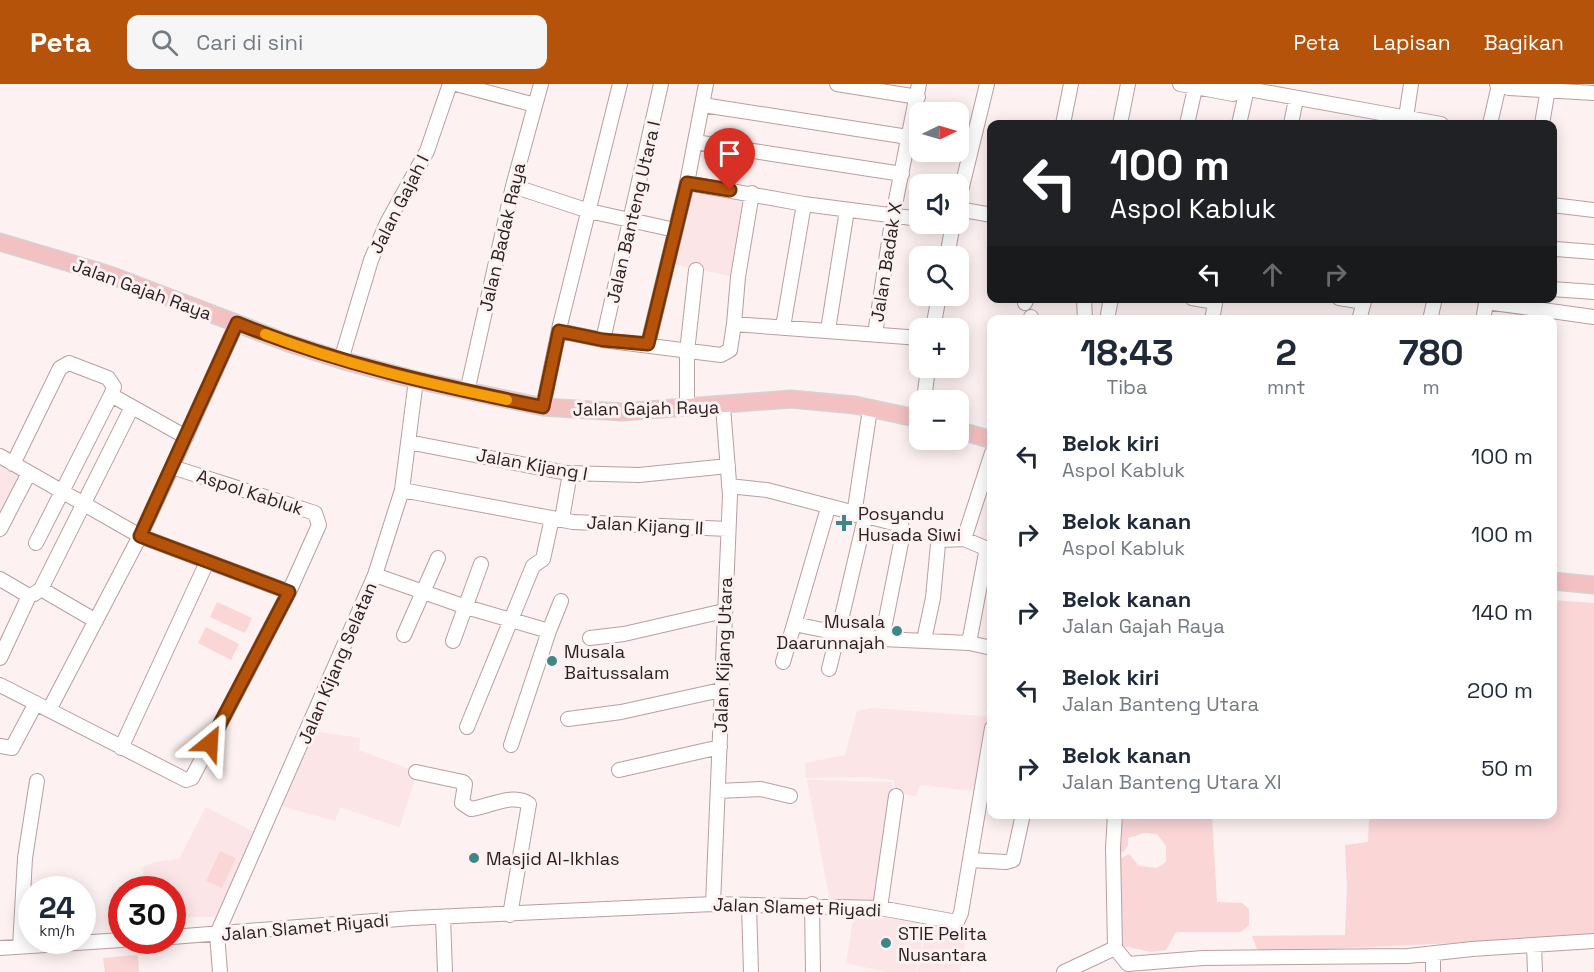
<!DOCTYPE html>
<html lang="id">
<head>
<meta charset="utf-8">
<style>
  body { margin:0; font-family:"Space Grotesk",sans-serif; background:#f6f6f7; color:#1f2937; height:100vh; display:flex; flex-direction:column; font-size:22px; white-space:nowrap }
  * { box-sizing:border-box; margin:0 }
  p { font-size:20px; color:#747a83 }
  .icon { flex:none; width:33px; height:33px; fill:none; stroke:currentColor; stroke-width:2; stroke-linecap:round; stroke-linejoin:round }
  .map { position:relative; flex:1; overflow:hidden }
  .drawer { position:absolute; left:987px; top:231px; width:570px; height:504px; display:flex; flex-direction:column; background:#fff; border-radius:12px; box-shadow:0 3px 15px #0003 }
  .drawer>* { flex:none }
  .guide { position:absolute; left:987px; top:36px; width:570px; height:183px; border-radius:12px; box-shadow:0 3px 15px #0003; background:#202124; color:#fff; overflow:hidden }
  .needle { width:39px; rotate:85deg }
  .tools { position:absolute; left:909px; top:18px; display:grid; gap:12px }
  .tools a { display:grid; place-items:center; width:60px; height:60px; border-radius:12px; background:#fff; box-shadow:0 3px 15px #0003; font-size:30px }
  .speed { position:absolute; left:18px; top:792px; display:flex; gap:12px; font-size:30px; font-weight:700; text-align:center }
  .speed>* { display:grid; place-content:center; width:78px; height:78px; border-radius:50%; background:#fff; box-shadow:0 3px 15px #0003; line-height:1 }
  .speed small { font-size:15px; font-weight:400 }
  .speed .limit { border:9px solid #d22; background:#fff; color:#111 }
  .pin { position:absolute; display:grid; place-items:center; width:51px; height:51px; color:#fff; margin:-62px -26px; border-radius:50% 50% 50% 0; rotate:-45deg; box-shadow:0 0 6px #0007 }
  .pin .icon { rotate:45deg }
  .me { position:absolute; width:66px; margin:-33px; rotate:27deg; stroke-linejoin:round; filter:drop-shadow(0 0 4px #0008) }
  .turn { display:flex; align-items:center; gap:21px; height:126px; padding:0 24px; font-size:27px }
  .turn .icon { width:78px; height:78px; stroke-width:2.5 }
  .turn b { display:block; font-size:42px; line-height:51px }
  .lanes { display:flex; align-items:center; height:57px; padding:0 24px; background:#0003; justify-content:center; gap:30px; direction:ltr }
  .lanes .off { opacity:.35 }
  .eta { display:flex; justify-content:space-evenly; align-items:center; height:102px; text-align:center }
  .eta b { font-size:36px; font-weight:700; line-height:42px }
  ul { padding:0; list-style:none }
  li { display:flex; align-items:center; gap:18px; height:78px; padding:0 24px }
  li div { flex:1 }
  li b { display:block; font-size:22px }
  li em { font-style:normal }
  header { display:flex; align-items:center; gap:36px; box-sizing:border-box; height:84px; padding:0 30px; background:#b45309; color:#fff }
  header strong { font-size:28px }
  nav { display:flex; gap:33px; margin-inline-start:auto; font-size:21px }
  .search { width:420px; height:54px; background:#f6f6f7; display:flex; align-items:center; gap:15px; box-sizing:border-box; padding:0 21px; border-radius:12px; color:#747a83; font-size:22px }
  .map>svg:first-child { display:block }
  .built { fill:#fce5e6 }
  .green { fill:#fad6d7 }
  .lines { fill:none; stroke-linecap:round; stroke-linejoin:round }
  .minor-casing { stroke:#b99f9f; stroke-width:16 }
  .major-casing { stroke:#d4d2d2; stroke-width:19 }
  .minor { stroke:#fff; stroke-width:14 }
  .major { stroke:#f4c1c2; stroke-width:16 }
  .route-casing { stroke:#753606; stroke-width:15 }
  .route { stroke:#b45309; stroke-width:10 }
  .slow { stroke:#f59e0b; stroke-width:10 }
  .poi-dot { fill:#3e8688; stroke:#fdf1f1; stroke-width:2 }
  .labels { text-anchor:middle; dominant-baseline:central; stroke-width:6; stroke-linejoin:round; paint-order:stroke }
  .street-label { font-size:18px; fill:#281e1e; stroke:#fdf1f1 }
  .poi-label { font-size:18px; fill:#281e1e; stroke:#fdf1f1; text-anchor:start }
</style>
</head>
<body>
<header>
<strong>Peta</strong>
<div class="search"><svg class="icon" aria-label="search" viewBox="0 0 24 24"><circle cx="10" cy="10" r="6"/><path d="M15 15l6 6"/></svg>Cari di sini</div>
<nav><a>Peta</a><a>Lapisan</a><a>Bagikan</a></nav>
</header>
<div class="map">
<svg width="1594" height="888" viewBox="0 0 1594 888">
  <rect width="100%" height="100%" fill="#fdf1f1"/>
  <path class="built" d="M690 103 750 111 734 193 672 180Z
    M0 380 20 391 0 433Z
    M873 624 991 633V709L920 701 916 712 894 709V696L866 693 806 694 805 679 845 671 857 627Z
    M313 647 360 654 359 666 417 688 400 742 398 743 340 723 335 737 281 722Z
    M807 696 892 698 893 712 878 820 830 817Z
    M206 723 256 749 215 833H173L172 806H141L144 782 155 778 179 775Z
    M854 829 926 840 916 888H886L846 879Z
    M928 839 967 847 960 888H917Z"/>
  <path class="green" d="M1553 516 1594 519V850L1545 855 1258 868 1252 852 1345 851 1347 803 1345 761 1368 758 1369 735 1373 731 1552 730Z
    M217 518 252 534 245 549 210 533Z
    M206 543 239 560 231 576 198 559Z
    M1118 731H1212L1217 818 1242 819 1249 825V841L1241 848H1176L1166 866 1151 868 1123 862 1120 851 1118 776 1129 770 1139 782 1157 784 1166 778V762L1157 750 1144 749 1128 754V762L1123 768 1118 767Z
    M220 767 236 774 222 804 206 797Z
    M138 871 139 888H105L103 874Z"/>
  <g class="lines">
    <defs>
      <path id="minor" d="M456 0 535 21
        M837 0 918 13
        M1180 0 1233 10
        M1221 0 1441 40
        M1497 0 1509 4 1594 9
        M703 21 908 53
        M1063 40 1071 0
        M1120 40 1128 0
        M1187 40 1196 0
        M1239 40 1247 5
        M1291 40 1296 15
        M1405 40 1411 0
        M1490 40 1499 1
        M1542 40 1548 5
        M695 58 902 90
        M687 99 804 120 920 135
        M513 102 589 127 675 146
        M958 119 987 0
        M1552 121 1594 126
        M958 125 992 131
        M1556 165 1594 168
        M947 172 953 140
        M1552 205 1594 208
        M1084 214 1085 236
        M1192 214 1215 218
        M1339 214 1364 218
        M1486 218 1594 233
        M1025 219 1027 214
        M1030 236 1031 233
        M1107 236 1111 214
        M1212 236 1216 214
        M1359 236 1365 214
        M1430 236 1435 214
        M1483 236 1487 214
        M734 240 738 193 752 109
        M783 243 804 120
        M933 244 939 212
        M828 246 847 126
        M559 247 603 256 721 271 730 266 734 240 920 254
        M875 250 893 131 919 0
        M603 256 661 0
        M648 260 687 99 706 0
        M341 276 371 176 387 139 427 67 450 0
        M467 308 513 102 541 0
        M924 316 928 284
        M543 323 560 241 620 0
        M687 324V268L696 186
        M408 358 567 389 639 391 728 382
        M0 372 140 452 289 508
        M13 380 60 284 69 279 108 294 114 303 111 311 186 353
        M729 402 767 406 901 441 903 449 882 555 969 559 992 564
        M402 406 573 438 728 445
        M854 431 870 325
        M865 434 838 549 882 555
        M562 435 570 389
        M0 445 29 389
        M964 455 983 463 986 469 969 559
        M36 459 111 311
        M375 491 466 523 549 547 511 661
        M0 495 29 512 0 574
        M41 505 132 323
        M34 510 41 505 96 537
        M794 540 838 549 829 585
        M549 547 561 517
        M404 551 438 474
        M590 554 624 550 724 527
        M924 556 933 514 938 460 942 456 964 455 992 369
        M453 557 481 480
        M783 578 828 424
        M0 601 186 696 192 694 289 508 319 441 315 429 172 383 237 239
        M49 626 140 452 172 383
        M568 635 621 628 721 606
        M467 643 533 482 543 475 552 434
        M0 662 12 664 36 619
        M121 664 207 478
        M619 686 720 663
        M416 688 463 698 465 700 462 719 471 725C488 723 514 708 529 720L510 831
        M718 707 761 705 790 712
        M1115 730 1113 764 1115 864 1128 880
        M970 776 1006 778 1013 776 1023 730
        M713 820 730 411 723 323
        M812 820 813 888
        M749 821 751 888
        M880 824 896 712
        M443 833 445 888
        M172 853 412 834 713 820 880 824 957 838 961 829 992 644
        M1534 861 1535 888
        M20 863 25 774 37 697
        M0 864 122 856
        M1128 880 1203 874 1408 872 1472 865 1594 857
        M220 888 217 850 375 491 402 406 416 296
        M1064 888 1115 864
        M1433 888V871"/>
      <path id="major" d="M0 158 110 191 288 259 341 276 416 296 543 323 622 328 791 315 855 321 920 335
        M958 346 992 356
        M1552 497 1594 501"/>
    </defs>
    <use href="#minor" class="minor-casing"/>
    <use href="#major" class="major-casing"/>
    <use href="#minor" class="minor"/>
    <use href="#major" class="major"/>
  </g>
  <g class="lines">
    <defs>
      <path id="route" d="M210 659 289 508 140 452 237 239C336 279 439 302 543 323L559 247 603 256 648 260 687 99 730 106"/>
    </defs>
    <use href="#route" class="route-casing"/>
    <use href="#route" class="route"/>
    <path class="slow" d="M265 250C343 280 425 299 507 316"/>
  </g>
  <g class="poi-dot">
    <path d="M841 430h6v6h6v6h-6v6h-6v-6h-6v-6h6z"/>
    <circle cx="897" cy="547" r="6"/>
    <circle cx="552" cy="577" r="6"/>
    <circle cx="474" cy="774" r="6"/>
    <circle cx="886" cy="859" r="6"/>
  </g>
  <g class="labels">
    <g class="street-label">
      <text transform="translate(399 120) rotate(-63)">Jalan Gajah I</text>
      <text transform="translate(633 128) rotate(-77)">Jalan Banteng Utara I</text>
      <text transform="translate(502 153) rotate(-77)">Jalan Badak Raya</text>
      <text transform="translate(886 178) rotate(-81)">Jalan Badak X</text>
      <text transform="translate(142 205) rotate(20)">Jalan Gajah Raya</text>
      <text transform="translate(646 324) rotate(-1)">Jalan Gajah Raya</text>
      <text transform="translate(532 380) rotate(10)">Jalan Kijang I</text>
      <text transform="translate(250 408) rotate(18)">Aspol Kabluk</text>
      <text transform="translate(645 441) rotate(3)">Jalan Kijang II</text>
      <text transform="translate(723 571) rotate(-88)">Jalan Kijang Utara</text>
      <text transform="translate(337 579) rotate(-67)">Jalan Kijang Selatan</text>
      <text transform="translate(797 823) rotate(2)">Jalan Slamet Riyadi</text>
      <text transform="translate(305 843) rotate(-5)">Jalan Slamet Riyadi</text>
    </g>
    <g class="poi-label">
      <text x="858" y="429">Posyandu<tspan x="858" dy="21">Husada Siwi</tspan></text>
      <text x="885" y="537" text-anchor="end">Musala<tspan x="885" dy="21">Daarunnajah</tspan></text>
      <text x="564" y="567">Musala<tspan x="564" dy="21">Baitussalam</tspan></text>
      <text x="486" y="774">Masjid Al-Ikhlas</text>
      <text x="898" y="849">STIE Pelita<tspan x="898" dy="21">Nusantara</tspan></text>
    </g>
  </g>
</svg>
<div class="tools">
<a><svg class="needle" viewBox="-14 -14 28 28"><path d="M0-13l5 13h-10z" fill="#e53935"/><path d="M0 13l5-13h-10z" fill="#747a83"/></svg></a>
<a><svg class="icon" aria-label="sound" viewBox="0 0 24 24"><path d="M4 9h4l5-4v14l-5-4H4zM17 9q2 3 0 6"/></svg></a>
<a><svg class="icon" aria-label="search" viewBox="0 0 24 24"><circle cx="10" cy="10" r="6"/><path d="M15 15l6 6"/></svg></a>
<a>+</a>
<a>−</a>
</div>
<div class="speed"><div>24<small>km/h</small></div><div class="limit">30</div></div>
<div class="pin" style="left:730px;top:106px;background:#d93025"><svg class="icon" aria-label="arrive" viewBox="0 0 24 24"><path d="M6 21V4h12l-3 4 3 4H6"/></svg></div>
<svg class="me" style="left:210px;top:659px" viewBox="-20 -20 40 40"><path d="M0-17L14 15 0 8-14 15z" fill="#b45309" stroke="#fff" stroke-width="4"/></svg>
<div class="guide">
<div class="turn"><svg class="icon" aria-label="left" viewBox="0 0 24 24"><path d="M17 20v-9H6M10 6l-5 5 5 5"/></svg><div><b>100 m</b>Aspol Kabluk</div></div>
<div class="lanes"><svg class="icon" aria-label="left" viewBox="0 0 24 24"><path d="M17 20v-9H6M10 6l-5 5 5 5"/></svg><svg class="icon off" aria-label="ahead" viewBox="0 0 24 24"><path d="M12 20V5M6 11l6-6 6 6"/></svg><svg class="icon off" aria-label="right" viewBox="0 0 24 24"><path d="M7 20v-9h11M14 6l5 5-5 5"/></svg></div>
</div>
<section class="drawer">
<div class="eta">
<div><b>18:43</b><p>Tiba</p></div>
<div><b>2</b><p>mnt</p></div>
<div><b>780</b><p>m</p></div>
</div>
<ul>
<li><svg class="icon" aria-label="left" viewBox="0 0 24 24"><path d="M17 20v-9H6M10 6l-5 5 5 5"/></svg><div><b>Belok kiri</b><p>Aspol Kabluk</p></div><em>100 m</em></li>
<li><svg class="icon" aria-label="right" viewBox="0 0 24 24"><path d="M7 20v-9h11M14 6l5 5-5 5"/></svg><div><b>Belok kanan</b><p>Aspol Kabluk</p></div><em>100 m</em></li>
<li><svg class="icon" aria-label="right" viewBox="0 0 24 24"><path d="M7 20v-9h11M14 6l5 5-5 5"/></svg><div><b>Belok kanan</b><p>Jalan Gajah Raya</p></div><em>140 m</em></li>
<li><svg class="icon" aria-label="left" viewBox="0 0 24 24"><path d="M17 20v-9H6M10 6l-5 5 5 5"/></svg><div><b>Belok kiri</b><p>Jalan Banteng Utara</p></div><em>200 m</em></li>
<li><svg class="icon" aria-label="right" viewBox="0 0 24 24"><path d="M7 20v-9h11M14 6l5 5-5 5"/></svg><div><b>Belok kanan</b><p>Jalan Banteng Utara XI</p></div><em>50 m</em></li>
</ul>
</section>
</div>
</body>
</html>
